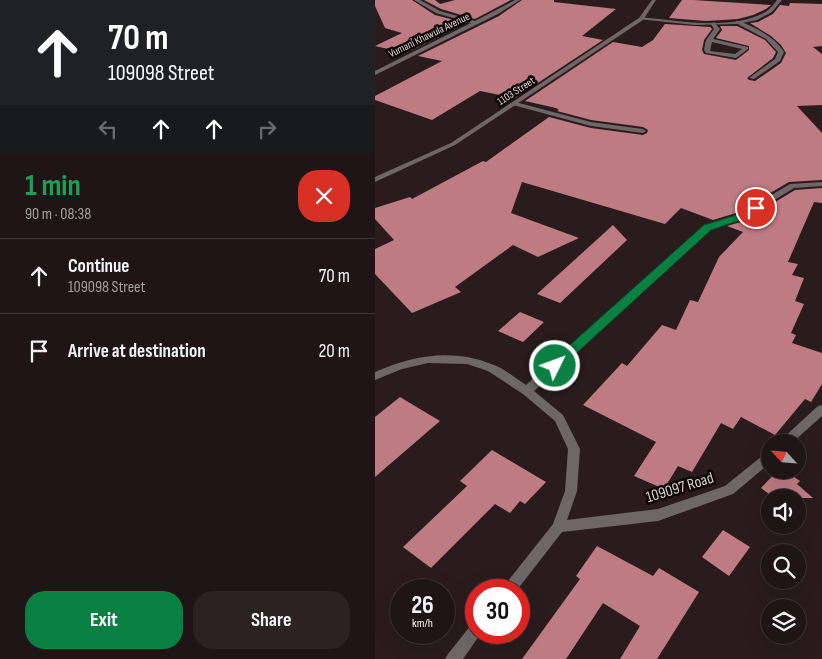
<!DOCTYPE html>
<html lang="en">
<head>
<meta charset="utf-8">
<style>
  body { margin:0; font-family:"Sofia Sans Condensed",sans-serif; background:#2d2223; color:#f1f3f6; height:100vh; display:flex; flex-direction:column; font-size:19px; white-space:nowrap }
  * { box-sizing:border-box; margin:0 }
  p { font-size:16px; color:#a29fa1 }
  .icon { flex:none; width:28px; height:28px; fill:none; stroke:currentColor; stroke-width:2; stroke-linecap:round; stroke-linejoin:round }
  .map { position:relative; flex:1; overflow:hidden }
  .side { display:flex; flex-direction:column; background:#201516; width:375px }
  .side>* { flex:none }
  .hud { background:#202124; color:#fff; overflow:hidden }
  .needle { width:32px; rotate:296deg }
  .controls { position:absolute; left:386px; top:434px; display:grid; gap:10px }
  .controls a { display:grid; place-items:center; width:45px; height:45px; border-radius:50%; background:#201516; box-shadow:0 5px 20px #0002,0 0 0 1px #3d3435; font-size:25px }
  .speed { position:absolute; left:15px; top:579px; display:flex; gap:10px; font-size:25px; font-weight:700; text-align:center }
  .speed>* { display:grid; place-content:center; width:65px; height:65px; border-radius:50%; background:#201516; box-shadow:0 5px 20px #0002,0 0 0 1px #3d3435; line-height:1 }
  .speed small { font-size:12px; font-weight:400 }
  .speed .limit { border:8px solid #d22; background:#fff; color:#111 }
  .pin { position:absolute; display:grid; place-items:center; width:42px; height:42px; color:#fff; margin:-21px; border:2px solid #fff; border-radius:50%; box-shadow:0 1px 5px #0007 }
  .me { position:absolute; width:55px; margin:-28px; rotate:48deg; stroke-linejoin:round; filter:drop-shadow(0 0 4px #0008) }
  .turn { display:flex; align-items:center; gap:18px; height:105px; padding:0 25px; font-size:22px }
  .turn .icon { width:65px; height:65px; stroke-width:2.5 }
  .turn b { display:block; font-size:35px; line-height:42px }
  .lanes { display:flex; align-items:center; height:48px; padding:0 25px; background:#0003; justify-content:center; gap:25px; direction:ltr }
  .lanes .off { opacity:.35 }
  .round { display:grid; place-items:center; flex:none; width:52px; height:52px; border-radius:20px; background:#2d2223 }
  .head { display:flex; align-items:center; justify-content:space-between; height:85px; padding:0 25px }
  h1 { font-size:30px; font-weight:700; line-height:38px; color:#1e9e55 }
  .button { display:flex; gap:10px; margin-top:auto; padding:10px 25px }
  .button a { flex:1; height:58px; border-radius:20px; background:#0b8043; color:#fff; font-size:20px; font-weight:700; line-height:58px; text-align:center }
  .button a+a { background:#2d2223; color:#f1f3f6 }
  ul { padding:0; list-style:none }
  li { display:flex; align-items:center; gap:15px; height:75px; padding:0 25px; border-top:1px solid #3d3435 }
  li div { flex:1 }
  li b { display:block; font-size:19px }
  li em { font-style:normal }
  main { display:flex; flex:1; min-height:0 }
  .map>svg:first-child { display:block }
  .building { fill:#bf7b83 }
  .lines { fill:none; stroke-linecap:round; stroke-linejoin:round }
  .service { fill:#6f6767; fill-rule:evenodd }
  .minor { fill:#6f6767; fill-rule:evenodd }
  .tertiary { fill:#6f6767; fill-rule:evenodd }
  .route { fill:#0b8043; stroke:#07532c }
  .labels { text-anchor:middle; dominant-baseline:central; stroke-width:5; stroke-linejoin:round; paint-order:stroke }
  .far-street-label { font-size:11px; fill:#dad0d1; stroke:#0f0809 }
  .near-street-label { font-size:16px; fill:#dad0d1; stroke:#0f0809 }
</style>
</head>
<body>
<main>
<section class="side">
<div class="hud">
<div class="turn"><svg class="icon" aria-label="ahead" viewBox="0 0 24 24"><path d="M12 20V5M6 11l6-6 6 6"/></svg><div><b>70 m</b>109098 Street</div></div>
<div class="lanes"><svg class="icon off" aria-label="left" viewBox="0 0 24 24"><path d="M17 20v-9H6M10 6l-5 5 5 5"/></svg><svg class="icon" aria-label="ahead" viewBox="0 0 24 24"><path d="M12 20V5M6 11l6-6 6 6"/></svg><svg class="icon" aria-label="ahead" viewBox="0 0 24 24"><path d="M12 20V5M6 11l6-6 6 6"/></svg><svg class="icon off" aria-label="right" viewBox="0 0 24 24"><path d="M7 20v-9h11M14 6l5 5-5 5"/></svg></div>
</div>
<div class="head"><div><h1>1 min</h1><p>90 m · 08:38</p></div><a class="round" style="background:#d93025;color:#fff"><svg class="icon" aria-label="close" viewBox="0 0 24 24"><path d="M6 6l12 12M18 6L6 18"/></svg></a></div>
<ul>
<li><svg class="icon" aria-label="ahead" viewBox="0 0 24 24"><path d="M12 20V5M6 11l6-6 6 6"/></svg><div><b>Continue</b><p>109098 Street</p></div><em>70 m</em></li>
<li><svg class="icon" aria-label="arrive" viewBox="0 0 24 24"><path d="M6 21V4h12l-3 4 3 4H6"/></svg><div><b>Arrive at destination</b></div><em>20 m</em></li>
</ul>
<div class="button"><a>Exit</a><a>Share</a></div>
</section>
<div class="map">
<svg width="447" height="659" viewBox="0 0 447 659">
  <rect width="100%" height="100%" fill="#2a1c1d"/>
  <path class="building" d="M0 0H37L60 15 91 23 31 53 0 46 27 33 10 28 0 6Z
    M49 0H60L65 4 80 0H136L100 19 66 9Z
    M147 0H179V2L241 9 207 36 228 40 140 98 105 91 57 120 0 100V96L67 61 43 56 124 16Z
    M307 0H318L396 5 391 9 378 15 363 19 331 21 294 18Z
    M415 3 447 4V46L438 47 447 54V105L422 106 447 133V180L414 182 361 213 338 220 306 208 290 224 147 182 136 213 204 238 163 257 138 245 80 287 86 292 37 313 0 274V249L19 240 0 219V208L35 197 37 199 108 161 111 162 174 117 216 128 268 135 272 133 273 130 268 127 216 120 182 111 184 110 181 108 150 101 238 42 267 47 278 40 290 24 335 27 337 29 329 40 327 50 329 54 361 60 374 50V46L341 38 347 30 345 26H362L390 40 401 52 398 58 372 78 374 80 380 81 406 63 411 53 406 45 396 36 375 23 383 22 398 14 405 5 414 6Z
    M447 188V203L439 202 413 262 423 264 417 275 429 278 420 301 429 304 416 333 421 335 417 343 447 353V384L436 402 430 399 400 435 366 417 358 429 346 423 317 472 303 466 289 489 259 476 281 442 208 405 247 363 252 366 287 325 301 330 315 300 323 302 344 257 368 232 352 226 369 221 420 190Z
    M238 225 252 240 185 303 162 294Z
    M145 312 169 322 148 342 123 331Z
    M25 397 65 421 0 477V417Z
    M117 450 171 482 150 504 145 501 135 513 120 504 56 568 28 547 92 486 85 481Z
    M403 470H409L425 481 422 484 438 498H399L386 488Z
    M348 530 375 547 354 576 327 557Z
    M222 546 278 576 284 568 324 592 282 659H245L265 626 228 603 191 659H147L205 579 201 576Z"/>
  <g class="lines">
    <path class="service" d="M361 21H365C382 29 399 36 409 52L405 61 379 79 374 78 400 59 403 52 391 39 361 23Z
      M339 22 345 29 338 39 373 47V49L361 58 331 53 329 50 331 40 339 29 336 24ZM337 42 367 49 360 54 335 51Z
      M140 102 216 122 268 129 271 131 268 133 216 126 138 105V103Z"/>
    <path class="minor" d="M39 0H45L65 11 100 21 140 0H145L123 14 0 75V71L96 23 61 13Z
      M402 0H407L397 12 382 20 362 24 320 25 263 19 266 17C303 21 359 31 392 11 396 8 399 4 402 0Z
      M447 182V186L419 188 368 219 336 229 159 391 188 415 205 449 202 491 192 520 283 509 350 486 391 453 395 451V463L358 494 283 521 187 532 142 590H126L178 524 190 491 193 449 180 421 148 394 113 371 92 364 53 363 27 369 0 380V372C39 355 78 348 119 365 130 369 141 379 151 385L330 225 362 215 415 184Z
      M447 405V416L418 442H405L407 439 443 406Z
      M101 623V632H107L88 659H70L73 654 96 625Z"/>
    <path class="tertiary" d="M277 0H281L268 20 80 145 0 182V177L76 143 264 18Z"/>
  </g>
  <path class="route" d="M378 206H385L386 208 368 219 336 230 184 369H175L173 366 175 363 329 225 362 215Z"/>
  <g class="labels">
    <g class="far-street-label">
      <text transform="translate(54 35) rotate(-26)">Vumani Khawula Avenue</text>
      <text transform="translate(141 91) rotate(-33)">1103 Street</text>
    </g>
    <g class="near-street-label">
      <text transform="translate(305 488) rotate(-17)">109097 Road</text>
    </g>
  </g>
</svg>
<div class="controls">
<a><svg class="needle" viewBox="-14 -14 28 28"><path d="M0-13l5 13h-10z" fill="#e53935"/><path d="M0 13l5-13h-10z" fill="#a29fa1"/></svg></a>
<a><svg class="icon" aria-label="sound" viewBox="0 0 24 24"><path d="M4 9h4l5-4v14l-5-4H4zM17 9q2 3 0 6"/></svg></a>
<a><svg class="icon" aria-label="search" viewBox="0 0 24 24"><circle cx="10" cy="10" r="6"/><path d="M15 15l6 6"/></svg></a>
<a><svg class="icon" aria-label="layers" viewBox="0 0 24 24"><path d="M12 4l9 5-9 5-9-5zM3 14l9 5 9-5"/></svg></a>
</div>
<div class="speed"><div>26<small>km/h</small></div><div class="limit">30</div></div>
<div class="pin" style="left:381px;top:208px;background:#d93025"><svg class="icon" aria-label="arrive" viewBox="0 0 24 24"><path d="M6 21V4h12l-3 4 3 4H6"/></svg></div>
<svg class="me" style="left:180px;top:366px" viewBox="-20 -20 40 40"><circle r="17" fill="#0b8043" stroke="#fff" stroke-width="3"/><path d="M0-11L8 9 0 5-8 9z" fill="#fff"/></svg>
</div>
</main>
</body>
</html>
